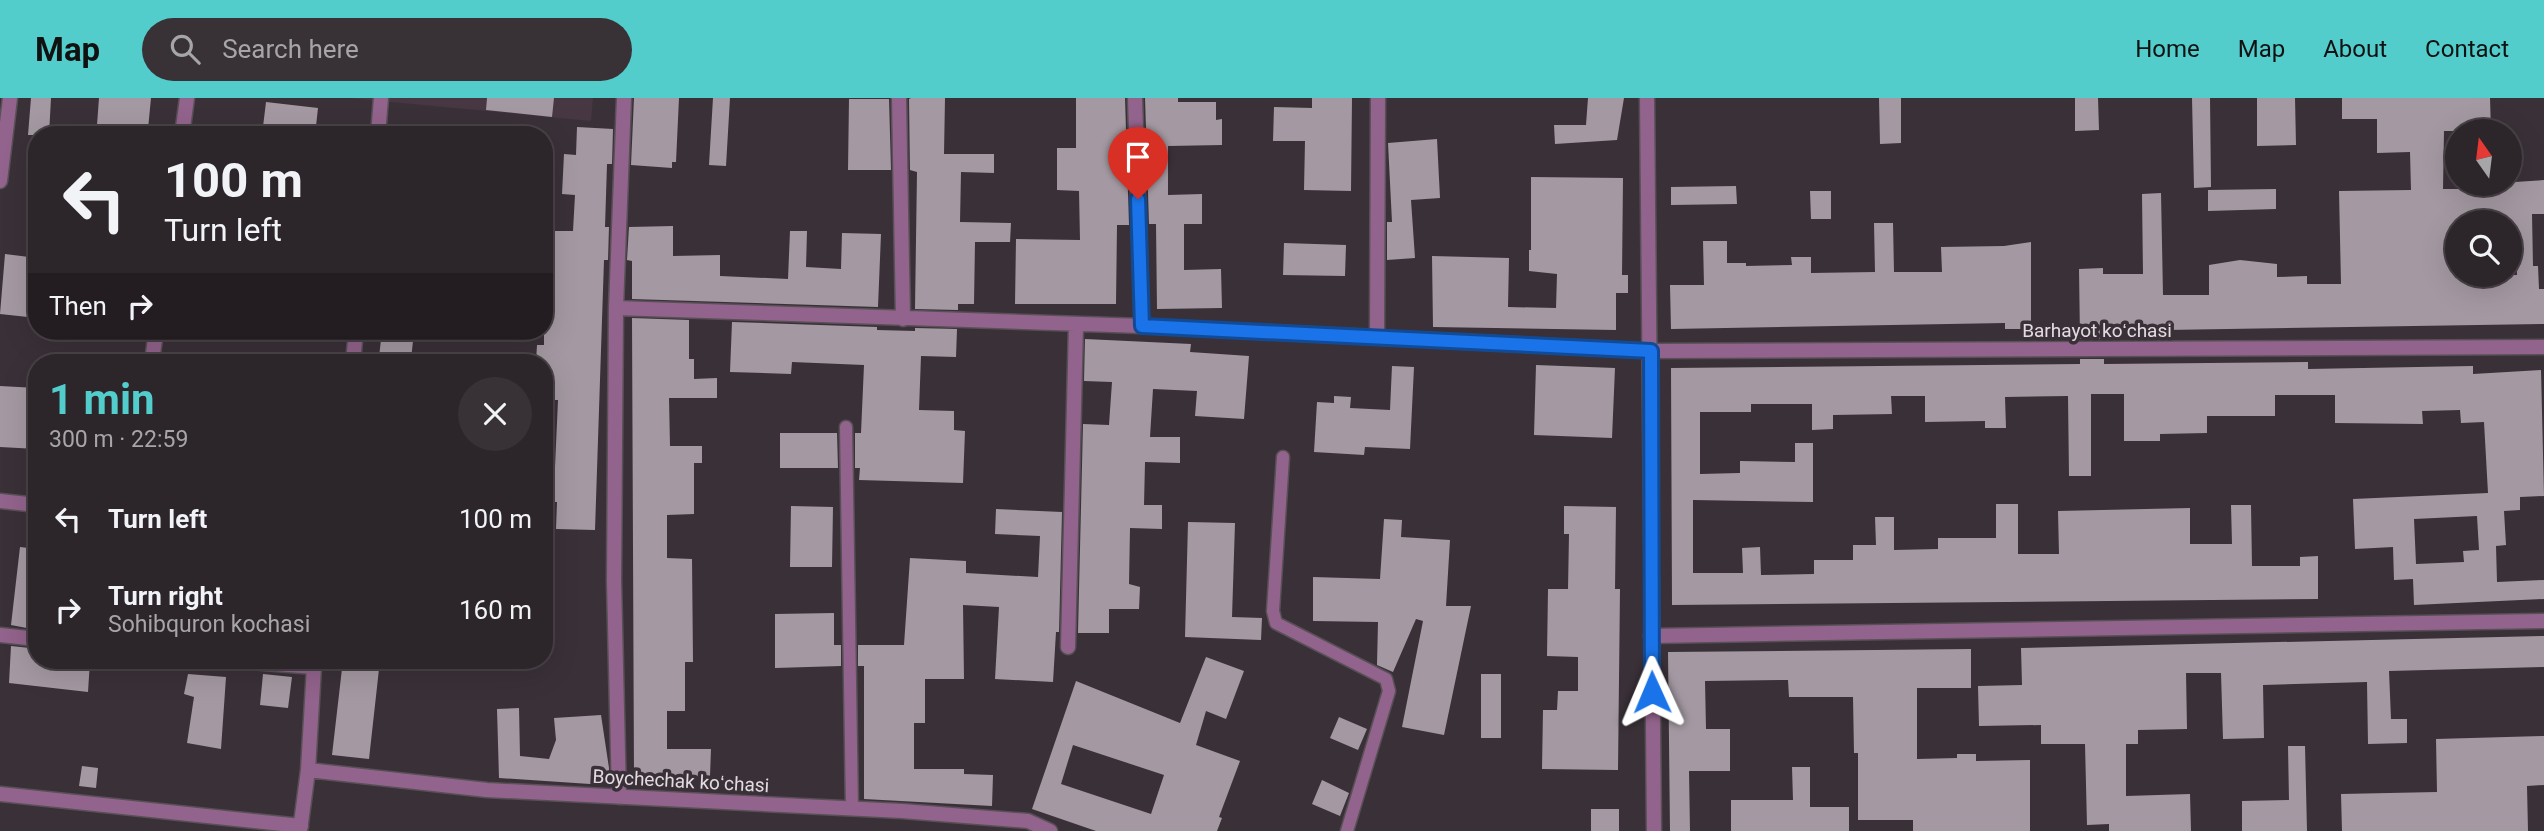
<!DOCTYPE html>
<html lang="en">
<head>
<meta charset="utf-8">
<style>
  body { margin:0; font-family:Roboto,sans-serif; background:#383136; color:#f1f3f6; height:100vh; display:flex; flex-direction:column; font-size:26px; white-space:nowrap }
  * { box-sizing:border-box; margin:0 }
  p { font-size:23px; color:#a6a5a8 }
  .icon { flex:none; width:38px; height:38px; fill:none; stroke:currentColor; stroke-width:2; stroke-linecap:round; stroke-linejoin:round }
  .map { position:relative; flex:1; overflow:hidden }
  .sheet { position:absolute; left:28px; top:256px; width:525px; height:315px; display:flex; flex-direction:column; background:#2c252a; border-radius:28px; box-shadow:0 7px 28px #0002,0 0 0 2px #484247 }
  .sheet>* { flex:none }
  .top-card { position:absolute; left:28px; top:28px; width:525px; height:214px; border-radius:28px; box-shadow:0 7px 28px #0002,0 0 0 2px #484247; background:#2c252a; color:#f1f3f6; overflow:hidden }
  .needle { width:46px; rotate:346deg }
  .tools { position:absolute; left:2445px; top:21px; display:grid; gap:14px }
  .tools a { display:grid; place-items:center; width:77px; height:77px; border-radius:50%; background:#2c252a; box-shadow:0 7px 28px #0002,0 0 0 2px #484247; font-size:35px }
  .pin { position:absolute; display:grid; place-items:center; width:60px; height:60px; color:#fff; margin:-72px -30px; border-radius:50% 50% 50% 0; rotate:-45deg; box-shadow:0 0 7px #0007 }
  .pin .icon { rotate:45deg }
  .me { position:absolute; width:77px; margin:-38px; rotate:359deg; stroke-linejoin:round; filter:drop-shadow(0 0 5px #0008) }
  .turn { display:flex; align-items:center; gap:24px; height:147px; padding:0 21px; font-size:32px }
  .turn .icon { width:91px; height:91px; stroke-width:2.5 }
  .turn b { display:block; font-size:49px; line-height:60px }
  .then { display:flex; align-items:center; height:66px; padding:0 21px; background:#0003; gap:14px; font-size:26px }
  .round { display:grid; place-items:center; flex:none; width:74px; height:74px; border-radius:37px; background:#383136 }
  .head { display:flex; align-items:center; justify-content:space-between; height:119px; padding:0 21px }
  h1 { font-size:42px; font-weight:700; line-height:52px; color:#52cdcc }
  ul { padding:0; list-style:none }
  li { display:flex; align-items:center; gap:21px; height:91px; padding:0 21px }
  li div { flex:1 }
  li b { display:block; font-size:26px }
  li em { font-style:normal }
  header { display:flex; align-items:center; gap:42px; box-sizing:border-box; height:98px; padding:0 35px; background:#52cdcc; color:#111 }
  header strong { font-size:33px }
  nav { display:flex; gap:38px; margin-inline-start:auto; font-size:24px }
  .search { width:490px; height:63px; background:#383136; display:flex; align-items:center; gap:18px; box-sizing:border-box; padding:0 24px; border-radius:38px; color:#a6a5a8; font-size:26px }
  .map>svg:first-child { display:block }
  .built { fill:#463743 }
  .building { fill:#a499a2; fill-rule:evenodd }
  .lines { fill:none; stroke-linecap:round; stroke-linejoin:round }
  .lane-casing { stroke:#585056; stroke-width:15 }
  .street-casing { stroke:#585056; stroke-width:17 }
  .lane { stroke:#92638c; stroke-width:12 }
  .street { stroke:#92638c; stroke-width:14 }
  .route-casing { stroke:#114b97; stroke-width:18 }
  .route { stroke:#1a73e8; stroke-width:12 }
  .labels { text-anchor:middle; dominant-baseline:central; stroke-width:7; stroke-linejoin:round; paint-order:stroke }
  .street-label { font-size:19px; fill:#e2dce1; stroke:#3a3138 }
</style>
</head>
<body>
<header>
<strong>Map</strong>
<div class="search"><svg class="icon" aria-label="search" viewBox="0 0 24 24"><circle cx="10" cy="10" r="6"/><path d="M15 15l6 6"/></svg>Search here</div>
<nav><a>Home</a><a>Map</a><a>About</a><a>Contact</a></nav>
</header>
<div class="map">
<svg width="2544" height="733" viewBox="0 0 2544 733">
  <rect width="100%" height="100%" fill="#3a3138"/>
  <path class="built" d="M349 0H593L591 23Z"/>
  <path class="building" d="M31 0H51L49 37H28Z
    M99 0H151L148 31 97 27Z
    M487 0H554L552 19 486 12Z
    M634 0H679L676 64H672V70L631 67Z
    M713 0H730L726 68 709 67Z
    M911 0H945L944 56H994V75L961 74 960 124 1011 125 1010 144H975L974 206H958V212L915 211 917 74 910 72 909 1Z
    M1076 0H1125L1129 127H1117L1116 206H1015L1016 141 1080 142 1079 93 1057 92V50H1076Z
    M1145 0H1178V4H1216V22L1222 21V47L1168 48V97L1202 96V126H1184V172L1221 171 1222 210 1157 211 1156 126H1149Z
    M1312 0H1352L1351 93 1304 92 1305 43H1273L1274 9 1312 10Z
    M1588 0H1624L1617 42 1555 46 1554 27H1586Z
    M1879 0H1901V45L1880 46Z
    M2075 0H2098L2099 32 2075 33Z
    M2192 0H2210L2211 89 2194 90Z
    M2257 0H2295L2296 47 2257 48Z
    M2342 0H2490L2491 33H2444L2443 91H2484V86L2544 82V116H2532L2533 168H2538L2539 191H2544V226L2104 233V241H2080L2079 171 2103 170V176H2143L2142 96 2161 95 2163 197H2209V167L2240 162 2277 166V179L2307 178V186H2341L2339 93 2411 92 2410 54 2377 55V21H2342ZM2457 124H2510V140H2516L2517 177H2457Z
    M849 1H889L891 72H848Z
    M266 4 318 10 315 37H262Z
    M577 29 613 31 612 66H607L605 129H609L608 162H604L595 432 556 431 557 404H544V369H555L558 302H544V264H536L537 247H544V133H573L575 97 562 96 564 56 576 57Z
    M1437 41 1440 100 1411 102 1415 160 1387 162V124H1392L1388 45Z
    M1531 79 1623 80 1622 177H1628V195H1616V232L1433 229 1432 158 1509 160 1508 209 1556 210 1557 176 1529 173V152H1531Z
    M1736 88 1737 106 1671 107V89Z
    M2276 91V111L2208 113V92Z
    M1810 93H1831V121H1811Z
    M1874 125H1893L1894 174H1942L1941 149 2004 148 2031 144V231H2005V225L1671 231 1670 187H1704L1703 143H1727V165H1746V168L1792 167 1791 159H1811V175L1875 174Z
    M673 128V158L720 157V178L788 181 790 133H807L806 169 841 171 842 135 881 136 878 209 632 201V163L627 162 629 129Z
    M1284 145 1346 147 1345 178 1283 177Z
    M5 156 37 160V220L0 216Z
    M632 220 689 222V261H694V281L717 280V300H669L670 348H702V365H694V416L667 417V460L692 461 693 564H685V613H667V651H711L710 678 634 679Z
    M732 224 877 229V232L915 233V230L957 231 956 259 921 258 919 312 954 313V332L965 333 963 385 859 382 860 370H855V335H861L864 267 792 264 791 276 730 274Z
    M382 233H414L411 262 379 259Z
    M1085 241 1191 246 1190 254 1249 258 1244 321 1195 318 1197 293 1153 291 1150 339H1180V365L1145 364 1144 407H1162V431L1130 430 1129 486 1140 489 1139 511H1109V535H1078L1083 326 1109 327 1112 284 1084 283Z
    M2080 261H2104V266L2308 264V271L2473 268V276L2541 272 2544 398 2520 399V412L2504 413 2506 447 2496 448 2497 484 2544 482V501L2414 507 2413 481 2394 482 2393 449 2355 451 2353 401 2488 395 2484 324 2461 325 2460 312 2422 313 2423 326 2335 325V297H2275V318H2207V335L2160 336V343H2124V296H2091V378H2069L2068 298 2005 299 2006 330H1985V323L1925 324V298H1891L1892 316 1833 317V331L1812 332V306H1751V314H1700V376L1740 375V363L1795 364V345H1813V404L1693 402V475H1743L1742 450 1760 449 1761 477 1814 476V462H1853V447H1876L1875 419H1894V452L1938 451V440H1996V406H2018V456H2059L2058 413 2190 410V446H2232L2231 407H2251L2252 468H2300V459L2318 458V501L1672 507 1671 270 2080 266ZM2477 418 2479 452 2463 453 2464 464 2416 466 2414 421Z
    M1536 267 1615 270 1612 340 1534 337Z
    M1392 268 1414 269 1410 351 1365 349 1364 357 1314 354 1317 304 1334 305V298L1351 299 1350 310 1390 312Z
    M0 288 37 290V351L0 349Z
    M780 335H837L838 370H780Z
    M791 408 833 409 832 469H790Z
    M1564 408 1616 409 1615 491H1620L1618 672 1542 671 1543 612H1557L1558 593H1578V559L1547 558 1548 491H1568L1569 436H1564Z
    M996 411 1062 414 1059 534H1056L1053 584 995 581 999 509 963 507 964 581H925V625H914V671H964V676L993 677 992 708 864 701V568H858V547H904L910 460 966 463V475L1038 479 1040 438 995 436Z
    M1384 421 1402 422 1401 439 1450 442 1446 508H1471L1444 637 1402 629 1423 523 1416 521 1393 574 1377 567 1378 524 1313 523V479L1380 481Z
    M1188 424 1235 425 1232 519 1262 520 1261 542 1185 539Z
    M20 449 37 451V489L32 531 11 527Z
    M834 515V547H841V568L775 570V516Z
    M2544 538V569L2389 573 2391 621H2407V645L2368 646 2367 584 2263 587 2264 640 2223 641 2221 575H2186L2187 631 2138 632V646H2126V698L2190 696 2191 733H2109V726L2087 727 2085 646H2041V627L1979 628 1978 588 2022 587 2021 550Z
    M11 548 30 550 29 556 37 557V562L90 563 88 594 9 585Z
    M1971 551V590H1917V661L1957 660V656H1976V663L2030 662V733H1913V722H1858V655H1854L1853 599H1789L1788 582 1705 583 1706 631H1730V673H1689L1690 733H1670L1668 554Z
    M1206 559 1244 573 1226 621 1206 613 1196 647 1240 663 1219 719 1222 720 1217 733H1096L1032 711 1076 583 1180 625ZM1073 647 1164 677 1151 716 1061 686Z
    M343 562H380L369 661 332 657Z
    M188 576 226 579 221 651 187 645 194 599 184 596Z
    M263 576 292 579 288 610 260 607Z
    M1481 576H1501V640H1481Z
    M519 610 520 658 549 661 556 642 554 620 601 617 609 670V679H605V687L499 680 497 611Z
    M1339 619 1367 631 1358 652 1330 640Z
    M2544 638V687L2527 688 2528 733H2342L2341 696 2437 694 2436 641Z
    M2288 648H2305L2307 733H2242V703L2289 702Z
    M82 668 98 670 96 690 79 688Z
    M1792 669H1810V709H1849V733H1731V702H1793Z
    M1322 682 1349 695 1340 718 1312 706Z
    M1591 711H1619V733H1591Z"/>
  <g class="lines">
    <defs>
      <path id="lane" d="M846 329 852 711
        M1283 359 1273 513 1276 525 1386 581 1389 593 1347 733"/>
      <path id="street" d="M899 0 903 221
        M1135 0 1142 228
        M1647 0 1654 733
        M182 37 187 0
        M378 37 381 0
        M0 83 10 0
        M616 210 624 0
        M1377 239 1378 0
        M152 264 156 233
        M353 264 356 233
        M0 403 37 407
        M0 537 37 541
        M1651 538 2544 523
        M1068 549 1076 227
        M226 562 314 569 315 562
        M308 672 487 692 902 713 1028 723 1050 733
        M0 696 301 728
        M619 699 614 483 616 210 1142 228 1651 253 2544 249
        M300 733 308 672 314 569"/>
    </defs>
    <use href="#lane" class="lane-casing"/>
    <use href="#street" class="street-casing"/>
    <use href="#lane" class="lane"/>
    <use href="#street" class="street"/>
  </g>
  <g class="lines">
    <defs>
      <path id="route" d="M1138 101 1142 228 1651 253 1652 594"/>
    </defs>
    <use href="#route" class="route-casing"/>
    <use href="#route" class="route"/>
  </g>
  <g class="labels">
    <g class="street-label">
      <text x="2097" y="232">Barhayot koʻchasi</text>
      <text transform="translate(681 683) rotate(3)">Boychechak koʻchasi</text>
    </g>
  </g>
</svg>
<div class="tools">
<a><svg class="needle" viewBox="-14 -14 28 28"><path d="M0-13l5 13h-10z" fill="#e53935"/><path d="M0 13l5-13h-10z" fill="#a6a5a8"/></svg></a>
<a><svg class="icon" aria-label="search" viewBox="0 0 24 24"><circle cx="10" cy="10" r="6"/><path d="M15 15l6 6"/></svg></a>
</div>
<div class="pin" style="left:1138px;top:101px;background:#d93025"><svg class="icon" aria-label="arrive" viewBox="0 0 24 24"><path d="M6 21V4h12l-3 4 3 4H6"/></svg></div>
<svg class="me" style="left:1652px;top:594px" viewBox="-20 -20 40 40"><path d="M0-17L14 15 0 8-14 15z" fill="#1a73e8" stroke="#fff" stroke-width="4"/></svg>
<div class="top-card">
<div class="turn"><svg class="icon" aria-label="left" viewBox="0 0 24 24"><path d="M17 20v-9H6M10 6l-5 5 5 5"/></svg><div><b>100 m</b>Turn left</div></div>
<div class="then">Then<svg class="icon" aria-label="right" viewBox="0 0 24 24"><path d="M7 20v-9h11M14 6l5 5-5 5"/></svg></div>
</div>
<section class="sheet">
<div class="head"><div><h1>1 min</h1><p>300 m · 22:59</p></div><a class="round"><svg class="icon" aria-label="close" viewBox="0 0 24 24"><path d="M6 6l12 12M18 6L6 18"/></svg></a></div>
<ul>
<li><svg class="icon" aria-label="left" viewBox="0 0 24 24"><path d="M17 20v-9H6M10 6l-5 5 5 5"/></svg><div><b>Turn left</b></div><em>100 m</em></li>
<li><svg class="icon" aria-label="right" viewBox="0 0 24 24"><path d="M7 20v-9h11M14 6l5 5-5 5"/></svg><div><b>Turn right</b><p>Sohibquron kochasi</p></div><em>160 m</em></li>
</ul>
</section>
</div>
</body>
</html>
